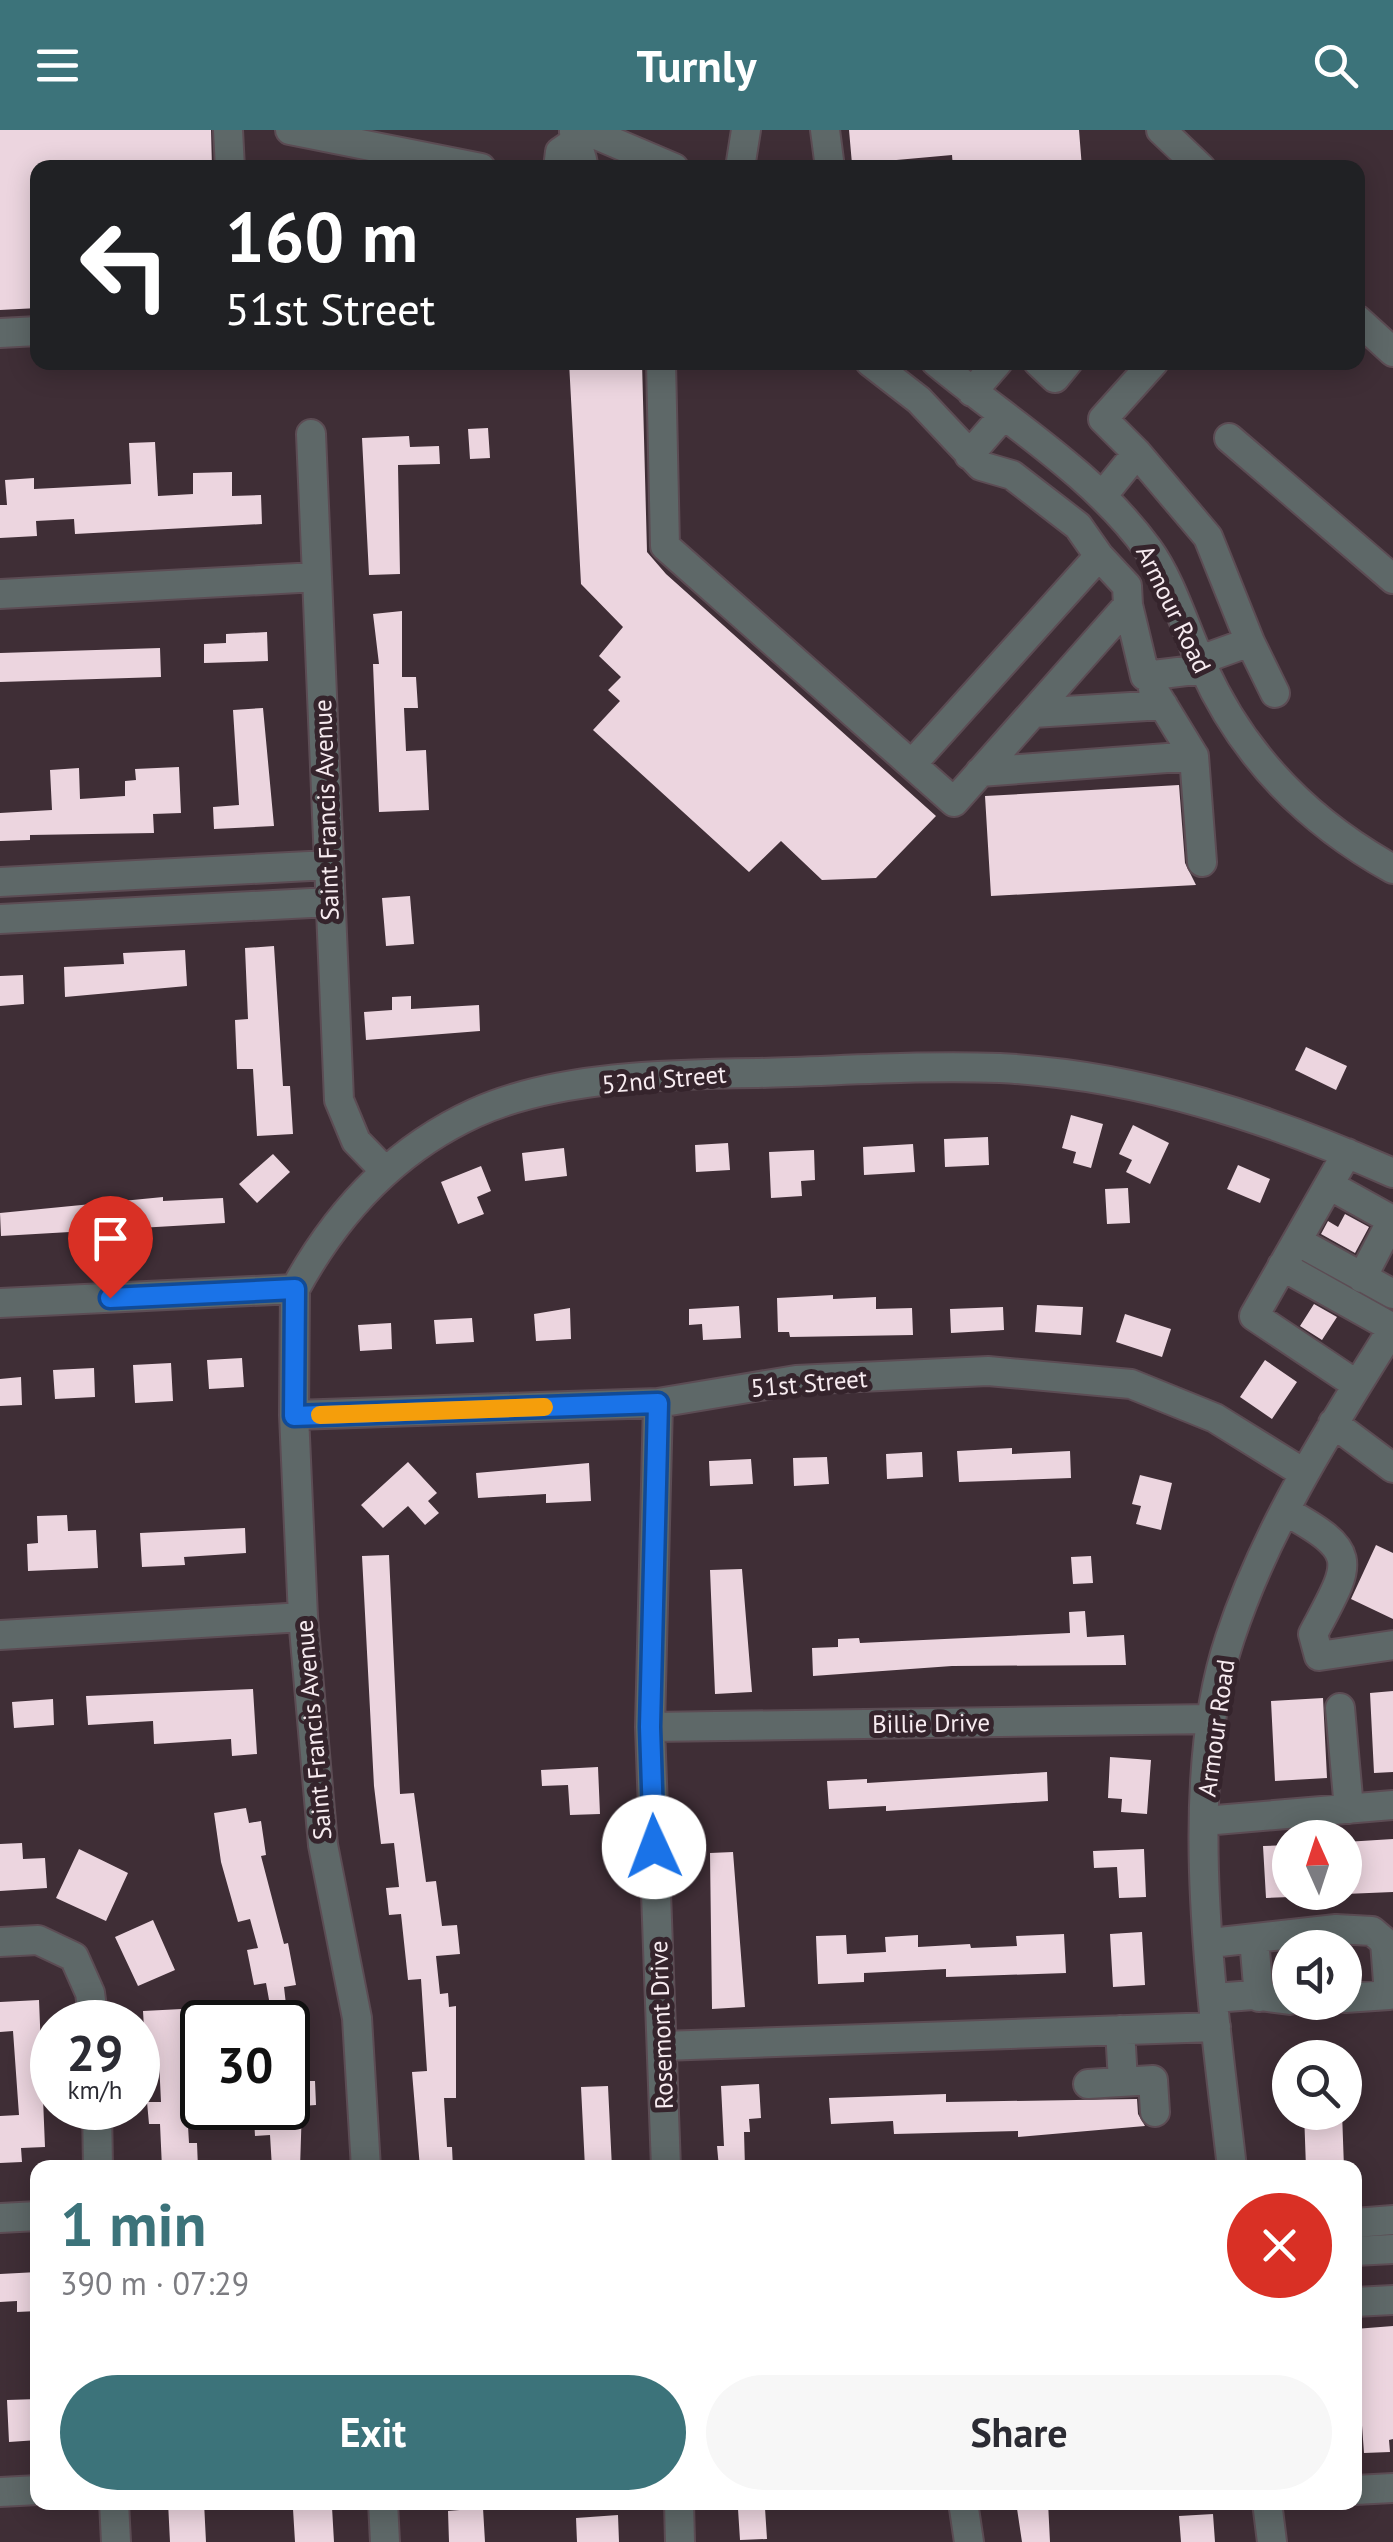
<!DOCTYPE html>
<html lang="en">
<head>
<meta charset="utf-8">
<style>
  body { margin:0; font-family:"PT Sans",sans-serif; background:#f7f7f7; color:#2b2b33; height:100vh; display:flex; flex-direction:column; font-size:38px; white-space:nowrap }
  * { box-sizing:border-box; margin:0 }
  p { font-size:32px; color:#7c7c81 }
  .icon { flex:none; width:55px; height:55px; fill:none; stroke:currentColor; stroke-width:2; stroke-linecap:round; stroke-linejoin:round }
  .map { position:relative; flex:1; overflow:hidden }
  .side { position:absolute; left:30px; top:2030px; width:1332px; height:350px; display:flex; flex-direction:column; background:#fff; border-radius:20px; box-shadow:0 5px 25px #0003 }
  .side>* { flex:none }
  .hud { position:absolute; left:30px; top:30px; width:1335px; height:210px; border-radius:20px; box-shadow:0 5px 25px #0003; background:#202124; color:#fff; overflow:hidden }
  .needle { width:65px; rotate:357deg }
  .tools { position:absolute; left:1272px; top:1690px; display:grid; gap:20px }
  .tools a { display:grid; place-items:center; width:90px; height:90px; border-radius:50%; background:#fff; box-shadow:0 5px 25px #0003; font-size:50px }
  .speed { position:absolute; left:30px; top:1870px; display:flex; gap:20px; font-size:50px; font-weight:700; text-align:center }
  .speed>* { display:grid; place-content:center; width:130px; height:130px; border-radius:50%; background:#fff; box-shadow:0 5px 25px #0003; line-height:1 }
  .speed small { font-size:25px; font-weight:400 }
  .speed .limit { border:5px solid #111; border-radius:15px; background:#fff; color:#111 }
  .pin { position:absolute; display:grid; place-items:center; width:85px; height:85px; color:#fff; margin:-102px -42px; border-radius:50% 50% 50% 0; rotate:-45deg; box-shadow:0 0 10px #0007 }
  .pin .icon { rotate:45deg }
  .me { position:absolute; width:110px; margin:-55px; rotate:358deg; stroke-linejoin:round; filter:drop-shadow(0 0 8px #0008) }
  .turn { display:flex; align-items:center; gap:35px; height:210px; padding:0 30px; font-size:45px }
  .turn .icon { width:130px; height:130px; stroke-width:2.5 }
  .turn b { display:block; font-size:70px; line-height:85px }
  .round { display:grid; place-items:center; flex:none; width:105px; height:105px; border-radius:52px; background:#f7f7f7 }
  .overview { display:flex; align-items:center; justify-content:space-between; height:170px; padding:0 30px }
  h1 { font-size:60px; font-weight:700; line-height:75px; color:#3c737a }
  .primary-button { display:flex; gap:20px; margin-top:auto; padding:20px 30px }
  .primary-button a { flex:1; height:115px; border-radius:60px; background:#3c737a; color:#fff; font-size:40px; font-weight:700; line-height:115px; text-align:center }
  .primary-button a+a { background:#f7f7f7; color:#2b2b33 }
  header { display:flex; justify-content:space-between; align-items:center; height:130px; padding:0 30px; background:#3c737a; color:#fff; font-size:45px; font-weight:700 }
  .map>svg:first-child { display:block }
  .building { fill:#ecd5df }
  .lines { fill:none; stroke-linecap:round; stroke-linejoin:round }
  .minor-casing { stroke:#5c4c54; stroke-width:32 }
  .minor { stroke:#5e6868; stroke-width:28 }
  .route-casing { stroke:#114b97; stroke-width:25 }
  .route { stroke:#1a73e8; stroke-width:18 }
  .slow { stroke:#f59e0b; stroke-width:18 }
  .labels { text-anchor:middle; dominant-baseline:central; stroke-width:10; stroke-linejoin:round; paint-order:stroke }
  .street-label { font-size:25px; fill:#f7ebf0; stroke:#35242c }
</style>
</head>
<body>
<header><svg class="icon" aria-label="menu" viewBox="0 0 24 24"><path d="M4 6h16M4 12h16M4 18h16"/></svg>Turnly<svg class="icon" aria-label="search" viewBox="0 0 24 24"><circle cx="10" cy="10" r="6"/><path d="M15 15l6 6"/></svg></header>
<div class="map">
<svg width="1393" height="2412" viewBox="0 0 1393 2412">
  <rect width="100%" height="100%" fill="#3f2e36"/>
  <path class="building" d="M0 0H211L212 38H38V178L0 180Z
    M849 0H1079L1082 38H953L952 25 852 34Z
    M569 232H642L647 422 666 444 936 686 876 748 822 750 781 711 749 742 593 600 620 571 608 560 621 547 599 526 623 497 581 454Z
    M488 298 490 328 470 329 468 299Z
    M409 306 410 317 439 316 440 334 398 335 400 444 369 445 362 308Z
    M155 312 158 366 193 364V343L232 342V366L261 365 262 394 75 404 74 389 36 391 37 406 0 408V375H7L5 350 34 348V359L131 354 129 313Z
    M402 481V547H416L418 578H404L406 621 426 620 429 680 379 682 373 534H379L373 484Z
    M267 502 268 531 204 533V514L226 513V504Z
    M160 518 161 547 0 552V523Z
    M263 578 274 696 214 699 213 677 239 675 233 580Z
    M179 637 181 683 153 684 154 703 30 705V710L0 711V683L52 680 50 640 79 638 80 669 125 666V651L136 650 135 639Z
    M1179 655 1185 733 1196 755 991 766 985 666Z
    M410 766 414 814 386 816 382 768Z
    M274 816 283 956H290L293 1004 257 1006 253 939H237L235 890 248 889 245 818Z
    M185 820 187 856 65 867 64 837 124 834 123 823Z
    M23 845 24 874 0 876V846Z
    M411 866V879L479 875 480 901 366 910 364 882 392 880V867Z
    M1306 917 1347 936 1336 960 1295 940Z
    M1071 985 1103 994 1091 1038 1073 1033 1076 1022 1062 1018Z
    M1133 995 1169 1013 1150 1054 1126 1042 1132 1030 1119 1024Z
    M988 1007 989 1035 945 1037 944 1009Z
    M728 1013 730 1040 696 1042 695 1015Z
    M913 1014 915 1042 864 1045 863 1017Z
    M564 1018 567 1046 525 1051 522 1023Z
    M814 1020 815 1050 801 1051 802 1066 771 1068 769 1022Z
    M273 1024 290 1042 257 1073 239 1054Z
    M1238 1035 1270 1049 1260 1073 1227 1059Z
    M481 1036 491 1061 477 1067 484 1084 458 1094 441 1052Z
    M1128 1058 1130 1093 1107 1094 1105 1059Z
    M163 1067V1071L223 1068 225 1093 1 1106 0 1083Z
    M1345 1084 1369 1097 1355 1123 1321 1104 1328 1091 1338 1097Z
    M833 1165V1169L876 1167V1179L912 1178 913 1205 790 1207 789 1202H778L777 1168Z
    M1314 1174 1337 1187 1322 1210 1300 1196Z
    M1037 1175 1083 1177 1081 1205 1035 1202Z
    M739 1176 741 1208 703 1210 702 1194 689 1195V1179Z
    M1003 1177 1004 1200 951 1203 950 1179Z
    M570 1178 571 1209 536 1211 534 1184Z
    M1125 1184 1171 1199 1162 1227 1116 1212Z
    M472 1188 474 1212 436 1214 434 1190Z
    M391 1193 392 1219 360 1221 358 1195Z
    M242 1228 244 1257 209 1259 207 1230Z
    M1265 1230 1297 1252 1272 1289 1240 1267Z
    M171 1233 173 1271 135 1273 133 1235Z
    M94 1238 95 1267 55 1269 53 1240Z
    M21 1247 22 1275 0 1276V1249Z
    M1012 1318V1324L1070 1321 1071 1348 959 1352 957 1321Z
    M922 1322 923 1347 887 1349 886 1324Z
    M827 1327 829 1354 794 1356 793 1328Z
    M751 1329 753 1354 710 1356 709 1331Z
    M408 1332 437 1363 428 1371 439 1383 425 1395 408 1376 383 1398 361 1375Z
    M589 1333 591 1371 546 1373V1364L478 1368 476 1343Z
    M1140 1345 1172 1353 1161 1400 1136 1394 1141 1376 1132 1374Z
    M67 1385 68 1401 96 1400 98 1438 28 1441 27 1414 38 1413 37 1386Z
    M245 1398 246 1423 184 1427 185 1435 142 1437 140 1403Z
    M1376 1415 1393 1423V1489L1351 1469Z
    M389 1425 400 1664 414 1663 426 1752 436 1751 442 1796 457 1795 460 1824 436 1826 440 1864 448 1863 449 1877 456 1876V1968H444L447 2017H452L453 2038H420L412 1942 427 1941 421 1849 408 1850 401 1784 389 1785 386 1758 399 1757 394 1713 381 1714 374 1656 362 1426Z
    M1091 1426 1093 1453 1073 1454 1071 1427Z
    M742 1439 752 1562 715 1564 710 1440Z
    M1085 1481 1087 1507 1124 1505 1126 1535 952 1536 813 1546 812 1518 838 1517V1509L859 1508 860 1513 1070 1503 1069 1482Z
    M253 1559 257 1624 232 1626 231 1609 154 1614 153 1591 88 1595 86 1566Z
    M1393 1561V1642L1374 1643 1370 1563Z
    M1323 1568 1327 1648 1275 1651 1271 1571Z
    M53 1569 54 1595 14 1598 12 1572Z
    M1110 1627 1151 1630 1147 1684 1121 1682 1122 1669 1108 1668Z
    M598 1637 600 1684 570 1685 568 1655 542 1656 541 1640Z
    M1047 1642 1048 1671 886 1681V1676L829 1679 827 1651 867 1649V1653Z
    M246 1678 249 1693 261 1691 266 1725 261 1726 284 1814 288 1813 296 1855 284 1857 288 1892H273L266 1853 254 1855 247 1820 258 1818 250 1789 238 1792 221 1732 214 1683Z
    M1393 1709V1762L1345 1764V1712Z
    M22 1713 23 1729 45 1728 47 1758 0 1761V1714Z
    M1290 1715V1767L1266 1768 1263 1716Z
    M79 1719 128 1743 106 1791 56 1768Z
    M1144 1719 1146 1767 1119 1768 1117 1737 1094 1738 1093 1721Z
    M733 1722 745 1877 712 1879 710 1723Z
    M153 1790 175 1840 138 1856 115 1807Z
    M1142 1802 1145 1855 1113 1857 1110 1804Z
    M1064 1804 1066 1843 946 1847V1839L864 1843V1852L818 1854 816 1806 846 1805 847 1824 886 1822 885 1807 918 1805V1817L970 1814 971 1818 1017 1816 1016 1806Z
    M39 1870 45 2017 21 2018 22 2032 0 2033V1986L19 1985 13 1901 0 1902V1872Z
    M182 1879 185 1942 199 1941 201 1978 187 1979 189 2013H197L198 2038H162L160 1994H149L147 1972H161L159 1931 146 1932 143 1881Z
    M288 1944H300V1951H315L316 1975 302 1976 300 2038H272L270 2005 255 2006 254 1988 267 1987 266 1978H288Z
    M759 1954 761 1988 749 1989 750 2002H744L745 2038H719L717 2016H724L721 1956Z
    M608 1956 612 2038H585L581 1957Z
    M946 1964V1972L1137 1969 1138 1984 1145 1996 1018 2007V2001L894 2004 893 1991 831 1994 829 1968Z
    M1304 1982H1342L1344 2038H1306Z
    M38 2142V2181L17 2182V2171L0 2172V2144Z
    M1393 2196V2309L1389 2310 1390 2322 1364 2323 1355 2199Z
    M38 2269V2310L9 2312 7 2270Z
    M168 2372H204L206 2412H170Z
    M1016 2372H1048L1050 2412H1022Z
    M332 2377 334 2412H295L293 2379Z
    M483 2378 485 2412H449L448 2381Z
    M765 2378 767 2409 740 2410 738 2379Z
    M1213 2384 1215 2412H1181L1179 2386Z
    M618 2385 619 2412H577L576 2388Z"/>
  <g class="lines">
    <defs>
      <path id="minor" d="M228 0 230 38
        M290 0 481 38
        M574 0C573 16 584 23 583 38
        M585 0 674 38
        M825 0 830 38
        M1161 0 1201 38
        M558 38 560 22 573 13
        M740 38 746 0
        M1358 190 1393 222
        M0 203 38 201
        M661 232 665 416 954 672 1128 475 1145 546 1203 539
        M870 232 919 270 981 336 1012 345 1078 396 1099 426
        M936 232C1008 292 1093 343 1148 419 1172 452 1185 499 1203 537 1243 626 1308 692 1393 739
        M1038 232 1055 248 1068 232
        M972 262 998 232
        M311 304 339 970 356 1011 385 1041
        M1229 308 1393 449
        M1137 323 1103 289 1154 232
        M969 325 1003 286
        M1103 365 1137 323 1208 407 1250 512 1200 530
        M0 464 317 447
        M1250 512 1275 563
        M1153 559 1194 626
        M1033 583 1163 575
        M912 634 1099 426 1127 456 1128 475
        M980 642 1194 626 1202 732
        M0 752 329 735
        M0 789 330 772
        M1347 1023 1254 1186 1357 1255
        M1329 1055 1392 1090 1362 1148
        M1297 1111 1393 1164
        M295 1159 294 1285 303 1487 323 1715 357 1888 366 2038
        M0 1173 295 1159C337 1082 394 1020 475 983 556 946 670 944 758 943 838 941 920 935 1000 938 1138 945 1269 988 1393 1043
        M658 1273 650 1597 666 2038
        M294 1285 658 1273 796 1250 988 1241 1131 1254 1215 1288 1302 1342
        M1333 1293 1393 1338
        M1285 1381C1362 1423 1351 1432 1313 1504L1319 1526 1393 1515
        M0 1505 303 1487
        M1340 1578 1349 1679
        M650 1597 1211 1589
        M1204 1691 1393 1675
        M1254 1809 1259 1867
        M0 1812 38 1810 74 1827 90 1863 94 1892
        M1211 1813 1336 1799 1372 1801 1385 1812 1389 1865 1345 1868
        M1214 1868 1253 1865 1290 1870
        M1120 1900 1123 1951
        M662 1916 1216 1897
        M1088 1954 1153 1950 1155 1982
        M97 1978 98 2038
        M1232 2038C1214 1880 1179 1659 1230 1508 1267 1396 1331 1297 1393 1198L1282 1136
        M0 2088 38 2086
        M1355 2093 1393 2090
        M1355 2121 1393 2119
        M1355 2172 1393 2170
        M1355 2360 1393 2358
        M0 2362 38 2360
        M114 2372 116 2412
        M383 2372 385 2412
        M679 2372 680 2412
        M963 2372 969 2412
        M1267 2372 1272 2412"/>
    </defs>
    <use href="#minor" class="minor-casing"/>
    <use href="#minor" class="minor"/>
  </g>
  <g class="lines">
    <defs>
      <path id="route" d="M110 1168 295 1159 294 1286 658 1273 650 1597 654 1717"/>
    </defs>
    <use href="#route" class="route-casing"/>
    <use href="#route" class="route"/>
    <path class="slow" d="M320 1285 544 1277"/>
  </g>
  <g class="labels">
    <g class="street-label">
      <text transform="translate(1174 479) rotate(64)">Armour Road</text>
      <text transform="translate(326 680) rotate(-92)">Saint Francis Avenue</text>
      <text transform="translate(664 949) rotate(-5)">52nd Street</text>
      <text transform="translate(809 1253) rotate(-5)">51st Street</text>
      <text transform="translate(931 1593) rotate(-1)">Billie Drive</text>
      <text transform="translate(1216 1598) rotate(-82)">Armour Road</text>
      <text transform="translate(313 1600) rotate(-95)">Saint Francis Avenue</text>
      <text transform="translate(661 1895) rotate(-92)">Rosemont Drive</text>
    </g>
  </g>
</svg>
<div class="tools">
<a><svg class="needle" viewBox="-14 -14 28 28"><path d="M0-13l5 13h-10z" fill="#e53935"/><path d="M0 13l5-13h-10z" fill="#7c7c81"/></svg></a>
<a><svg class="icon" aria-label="sound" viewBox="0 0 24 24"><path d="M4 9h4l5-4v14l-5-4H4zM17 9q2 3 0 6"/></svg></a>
<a><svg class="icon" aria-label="search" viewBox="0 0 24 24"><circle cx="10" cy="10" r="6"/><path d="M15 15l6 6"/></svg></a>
</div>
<div class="speed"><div>29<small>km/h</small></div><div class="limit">30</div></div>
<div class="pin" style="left:110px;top:1168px;background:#d93025"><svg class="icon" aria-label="arrive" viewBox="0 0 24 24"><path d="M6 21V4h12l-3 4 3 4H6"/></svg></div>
<svg class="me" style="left:654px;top:1717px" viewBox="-20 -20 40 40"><circle r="19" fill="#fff"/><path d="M0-13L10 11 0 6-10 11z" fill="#1a73e8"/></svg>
<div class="hud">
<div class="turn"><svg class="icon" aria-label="left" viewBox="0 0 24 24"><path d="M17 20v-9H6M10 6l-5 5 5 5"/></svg><div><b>160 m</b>51st Street</div></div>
</div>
<section class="side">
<div class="overview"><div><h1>1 min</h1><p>390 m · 07:29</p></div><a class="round" style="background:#d93025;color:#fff"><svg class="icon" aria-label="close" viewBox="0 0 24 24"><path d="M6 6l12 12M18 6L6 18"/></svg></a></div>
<div class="primary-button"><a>Exit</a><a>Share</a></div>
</section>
</div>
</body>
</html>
